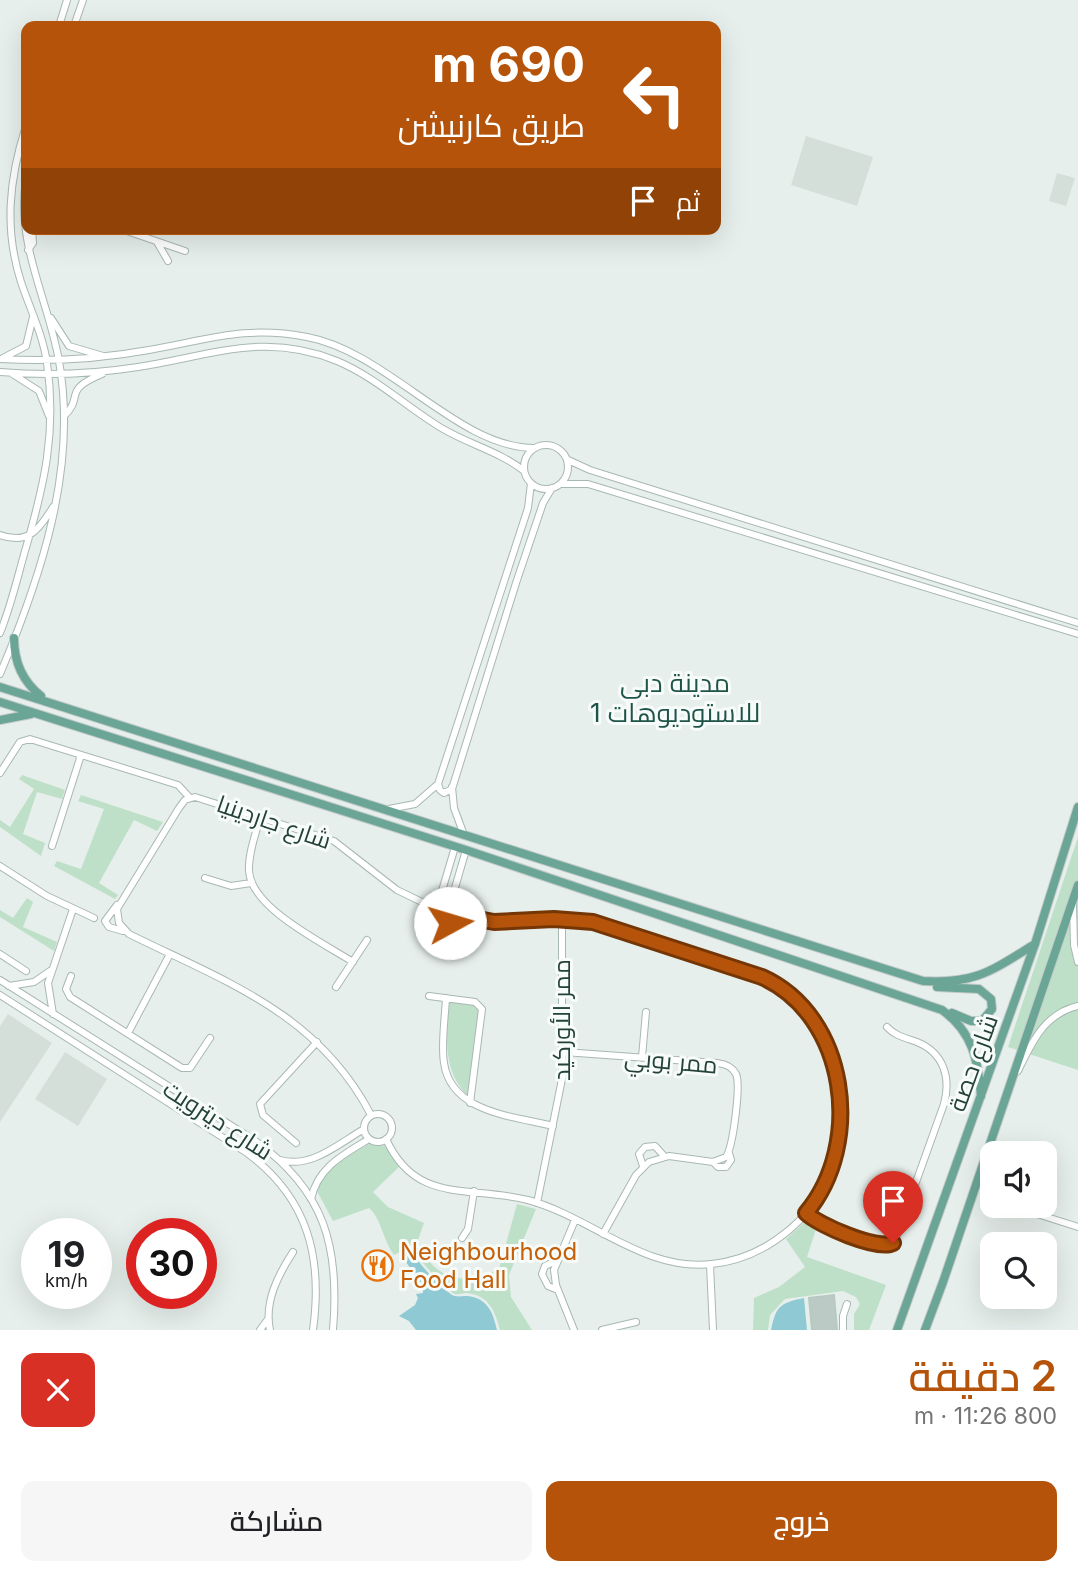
<!DOCTYPE html>
<html lang="ar">
<head>
<meta charset="utf-8">
<style>
  body { margin:0; font-family:Inter,Cairo,sans-serif; background:#f6f6f6; color:#202124; direction:rtl; height:100vh; display:flex; flex-direction:column; font-size:26px; white-space:nowrap }
  * { box-sizing:border-box; margin:0 }
  p { font-size:23px; color:#757577 }
  .icon { flex:none; width:38px; height:38px; fill:none; stroke:currentColor; stroke-width:2; stroke-linecap:round; stroke-linejoin:round }
  .map { position:relative; height:1330px; overflow:hidden; direction:ltr }
  .panel { display:flex; flex-direction:column; background:#fff; flex:1 }
  .panel>* { flex:none }
  .top-card { position:absolute; left:21px; top:21px; width:700px; height:214px; border-radius:14px; box-shadow:0 7px 28px #0002; direction:rtl; background:#b45309; color:#fff; overflow:hidden }
  .tools { position:absolute; left:980px; top:1141px; display:grid; gap:14px }
  .tools a { display:grid; place-items:center; width:77px; height:77px; border-radius:14px; background:#fff; box-shadow:0 7px 28px #0002; font-size:35px }
  .speed { position:absolute; left:21px; top:1218px; display:flex; gap:14px; font-size:35px; font-weight:700; text-align:center }
  .speed>* { display:grid; place-content:center; width:91px; height:91px; border-radius:50%; background:#fff; box-shadow:0 7px 28px #0002; line-height:1 }
  .speed small { font-size:18px; font-weight:400 }
  .speed .limit { border:10px solid #d22; background:#fff; color:#111 }
  .pin { position:absolute; display:grid; place-items:center; width:60px; height:60px; color:#fff; margin:-72px -30px; border-radius:50% 50% 50% 0; rotate:-45deg; box-shadow:0 0 7px #0007 }
  .pin .icon { rotate:45deg }
  .me { position:absolute; width:77px; margin:-38px; rotate:84deg; stroke-linejoin:round; filter:drop-shadow(0 0 5px #0008) }
  .turn { display:flex; align-items:center; gap:24px; height:147px; padding:0 21px; font-size:32px }
  .turn .icon { width:91px; height:91px; stroke-width:2.5 }
  .turn b { display:block; font-size:49px; line-height:60px }
  .then { display:flex; align-items:center; height:66px; padding:0 21px; background:#0003; gap:14px; font-size:26px }
  .round { display:grid; place-items:center; flex:none; width:74px; height:74px; border-radius:14px; background:#f6f6f6 }
  .headline { display:flex; align-items:center; justify-content:space-between; height:119px; padding:0 21px }
  h1 { font-size:42px; font-weight:600; line-height:52px; color:#b45309 }
  .button { display:flex; gap:14px; margin-top:auto; padding:14px 21px }
  .button a { flex:1; height:80px; border-radius:14px; background:#b45309; color:#fff; font-size:28px; font-weight:600; line-height:80px; text-align:center }
  .button a+a { background:#f6f6f6; color:#202124 }
  .map>svg:first-child { display:block }
  .built { fill:#d4dfda }
  .green { fill:#bfe0c8 }
  .water { fill:#8ec9d4 }
  .building { fill:#bbcac4; stroke:#b8c9c2; stroke-width:2 }
  .lines { fill:none; stroke-linecap:round; stroke-linejoin:round }
  .minor-casing { stroke:#a8b8b2; stroke-width:8 }
  .major-casing { stroke:#c2cac8; stroke-width:10 }
  .minor { stroke:#fff; stroke-width:6 }
  .major { stroke:#6aa596; stroke-width:8 }
  .route-casing { stroke:#753606; stroke-width:18 }
  .route { stroke:#b45309; stroke-width:12 }
  .labels { text-anchor:middle; dominant-baseline:central; stroke-width:6; stroke-linejoin:round; paint-order:stroke }
  .street-label { font-size:24px; fill:#24423a; stroke:#f7fbf9 }
  .food-label { font-size:24px; fill:#c56008; stroke:#f7fbf9; text-anchor:start }
  .neighbourhood-label { font-size:26px; fill:#1f5548; stroke:#f7fbf9 }
</style>
</head>
<body>
<div class="map">
<svg width="1078" height="1330" viewBox="0 0 1078 1330">
  <rect width="100%" height="100%" fill="#e6efeb"/>
  <path class="built" d="M806 136 873 157 857 206 791 185Z
    M1057 173 1075 178 1066 206 1049 201Z
    M8 1014 52 1043 0 1122V1026Z
    M65 1052 107 1079 78 1126 35 1099Z"/>
  <path class="green" d="M22 775 65 790 62 799 37 792 23 834 45 843 41 856 0 827V820L10 827 34 789 19 779Z
    M81 795 163 822 157 831 134 820 99 883 118 895 115 899 54 866 57 861 81 869 104 809 78 801Z
    M1078 837V1070L1008 1047Z
    M27 898 33 902 23 927 57 942 54 951 0 917V910L13 918Z
    M449 1002 475 1005 479 1010 470 1098C441 1071 447 1037 449 1002Z
    M369 1144 385 1146 399 1167 373 1192 388 1207 424 1223 417 1243C436 1280 463 1287 499 1269L517 1204 536 1209 509 1275 511 1297 532 1330H500C495 1311 489 1295 466 1293 463 1293 459 1295 455 1294 448 1292 418 1259 414 1251L406 1249 394 1255C383 1240 381 1218 369 1208L333 1221 317 1191C325 1166 347 1157 369 1144Z
    M807 1220 817 1226 807 1257 886 1285 869 1330H854V1314L860 1304 856 1297 843 1291 785 1299 770 1315 768 1330H753L754 1298 779 1287 805 1267 786 1239Z"/>
  <path class="water" d="M406 1251 413 1253C417 1262 447 1295 455 1296 459 1297 463 1296 466 1296 487 1297 493 1312 497 1330H416L409 1321 399 1316 415 1305 418 1298 416 1294 423 1293 422 1282H419L401 1254Z
    M804 1298 807 1330H771C776 1307 779 1303 804 1298Z"/>
  <path class="building" d="M834 1295 837 1330H812L809 1298Z"/>
  <g class="lines">
    <defs>
      <path id="minor" d="M59 26 67 0
        M74 26 83 0
        M121 229 185 251
        M157 242 168 261
        M28 250 33 243 32 229
        M51 318 69 346 103 356
        M3 358 26 346 33 317
        M0 359C50 362 99 359 149 350 208 340 244 325 307 337 388 352 458 448 534 448
        M0 372C46 376 93 374 138 367 210 356 264 331 337 361 373 376 402 403 435 424 463 443 498 450 524 471
        M11 373 39 391 49 416
        M64 416C85 396 61 391 102 374
        M524 467a22 22 0 1 1 44 0a22 22 0 1 1-44 0Z
        M568 460 590 470 1078 623
        M531 483 528 508 438 784 440 790 444 793 452 789 516 583 543 503 552 488
        M561 484H588L1078 634
        M0 535C28 545 39 530 53 507
        M0 633C11 606 17 579 25 551 44 486 57 432 47 363 43 335 30 309 21 282 4 229 9 179 26 126
        M0 674C41 577 78 467 59 361 48 299 16 245 26 180
        M0 773 20 742 30 739 178 785 190 798
        M452 787 454 808 464 835
        M389 809 415 804 438 784
        M260 817C256 834 248 853 249 871 251 908 323 943 353 962
        M52 846 81 755
        M0 866 47 896 94 918
        M205 878 231 886 251 883
        M441 894 455 847
        M425 910a16 16 0 1 1 32 0a16 16 0 1 1-32 0Z
        M452 898 466 850
        M117 905 105 921 109 927 123 931
        M1073 905 1074 945 1078 962
        M0 954 26 971
        M71 976 66 989 70 997 182 1068H190L210 1038
        M0 980 254 1140C325 1190 340 1247 333 1330
        M9 986 34 982 50 971
        M336 987 367 940
        M0 995 247 1153C308 1198 323 1257 313 1330
        M429 996 475 1002 482 1009 470 1103
        M446 998C445 1019 441 1043 444 1063 451 1113 514 1116 553 1126
        M53 1014 48 983 73 909
        M128 1033 170 954
        M564 1052 717 1063C725 1064 732 1066 736 1074 741 1085 733 1147 726 1157L713 1162 669 1156 649 1162 636 1175 603 1234
        M642 1057 646 1012
        M1018 1071C1032 1042 1044 1014 1078 1006
        M364 1128a14 14 0 1 1 28 0a14 14 0 1 1-28 0Z
        M371 1115C318 1013 226 982 129 934L119 923 117 909 179 808 185 800 195 797 334 841 397 890 426 904
        M386 1139C416 1205 469 1185 528 1200 591 1217 644 1272 712 1264 768 1258 821 1214 835 1159 840 1140 839 1121 838 1101 837 1057 819 1011 781 987 754 970 720 963 691 953 653 941 613 922 573 919 551 917 531 922 509 922 491 923 474 918 457 915
        M296 1143 263 1115 260 1104 317 1042
        M280 1160C311 1169 338 1144 364 1129
        M713 1162 718 1167H726L731 1160 729 1153
        M643 1166 639 1154 645 1147 655 1146 664 1156
        M311 1199C318 1167 343 1155 369 1139
        M537 1203 562 1079V919
        M805 1213 823 1226 881 1246 890 1245 896 1238 944 1104C951 1078 944 1053 917 1042 906 1038 895 1036 887 1027
        M1034 1213 1078 1227
        M462 1238 468 1229 474 1191
        M556 1261 545 1266 542 1274 548 1286 558 1290
        M710 1265 713 1330
        M260 1330 268 1319
        M270 1330C264 1302 278 1275 293 1252
        M574 1330 556 1285 554 1270 575 1220
        M602 1330 636 1322
        M843 1330V1316L847 1304"/>
      <path id="major" d="M14 638C14 662 22 681 41 696
        M0 687 923 981C976 984 991 971 1035 944
        M0 702 466 850 942 1010C973 1032 978 1060 981 1096
        M0 720 31 714
        M937 987 979 989 991 999 992 1009 982 1021H971L952 1013
        M897 1330 1035 944 1078 807
        M925 1330 943 1282 1078 885"/>
    </defs>
    <use href="#minor" class="minor-casing"/>
    <use href="#major" class="major-casing"/>
    <use href="#minor" class="minor"/>
    <use href="#major" class="major"/>
  </g>
  <g class="lines">
    <defs>
      <path id="route" d="M450 923 457 915 494 922 554 919 593 922 762 977C848 1016 864 1144 806 1213 818 1225 878 1251 893 1243"/>
    </defs>
    <use href="#route" class="route-casing"/>
    <use href="#route" class="route"/>
  </g>
  <defs>
    <symbol id="restaurant-ring" viewBox="-11 -11 22 22"><circle r="9.5" fill="#f7fbf9" stroke="#e8710a" stroke-width="1.5"/><path d="M-5-6h1v4h1v-4h1v4h1v-4h1v5L-1.5 .5V6h-2V.5L-5-1ZM5-6V6H3V1.5H1.5Q1.5-4 5-6Z" fill="#e8710a"/></symbol>
  </defs>
  <g fill-rule="evenodd">
    <use href="#restaurant-ring" x="360" y="1248" width="35" height="35"/>
  </g>
  <g class="labels">
    <g class="street-label">
      <text transform="translate(274 822) rotate(19)">شارع جاردينيا</text>
      <text transform="translate(561 1020) rotate(-90)">ممر الأوركيد</text>
      <text transform="translate(671 1061) rotate(5)">ممر بوبي</text>
      <text transform="translate(973 1063) rotate(-70)">شارع حصة</text>
      <text transform="translate(218 1120) rotate(33)">شارع ديترويت</text>
    </g>
    <g class="food-label">
      <text x="400" y="1251">Neighbourhood<tspan x="400" dy="28">Food Hall</tspan></text>
    </g>
    <g class="neighbourhood-label">
      <text x="675" y="682">مدينة دبي<tspan x="675" dy="30">للاستوديوهات 1</tspan></text>
    </g>
  </g>
</svg>
<div class="tools">
<a><svg class="icon" aria-label="sound" viewBox="0 0 24 24"><path d="M4 9h4l5-4v14l-5-4H4zM17 9q2 3 0 6"/></svg></a>
<a><svg class="icon" aria-label="search" viewBox="0 0 24 24"><circle cx="10" cy="10" r="6"/><path d="M15 15l6 6"/></svg></a>
</div>
<div class="speed"><div>19<small>km/h</small></div><div class="limit">30</div></div>
<div class="pin" style="left:893px;top:1243px;background:#d93025"><svg class="icon" aria-label="arrive" viewBox="0 0 24 24"><path d="M6 21V4h12l-3 4 3 4H6"/></svg></div>
<svg class="me" style="left:450px;top:923px" viewBox="-20 -20 40 40"><circle r="19" fill="#fff"/><path d="M0-13L10 11 0 6-10 11z" fill="#b45309"/></svg>
<div class="top-card">
<div class="turn"><svg class="icon" aria-label="left" viewBox="0 0 24 24"><path d="M17 20v-9H6M10 6l-5 5 5 5"/></svg><div><b>690 m</b>طريق كارنيشن</div></div>
<div class="then">ثم<svg class="icon" aria-label="arrive" viewBox="0 0 24 24"><path d="M6 21V4h12l-3 4 3 4H6"/></svg></div>
</div>
</div>
<section class="panel">
<div class="headline"><div><h1>2 دقيقة</h1><p>800 m · 11:26</p></div><a class="round" style="background:#d93025;color:#fff"><svg class="icon" aria-label="close" viewBox="0 0 24 24"><path d="M6 6l12 12M18 6L6 18"/></svg></a></div>
<div class="button"><a>خروج</a><a>مشاركة</a></div>
</section>
</body>
</html>
